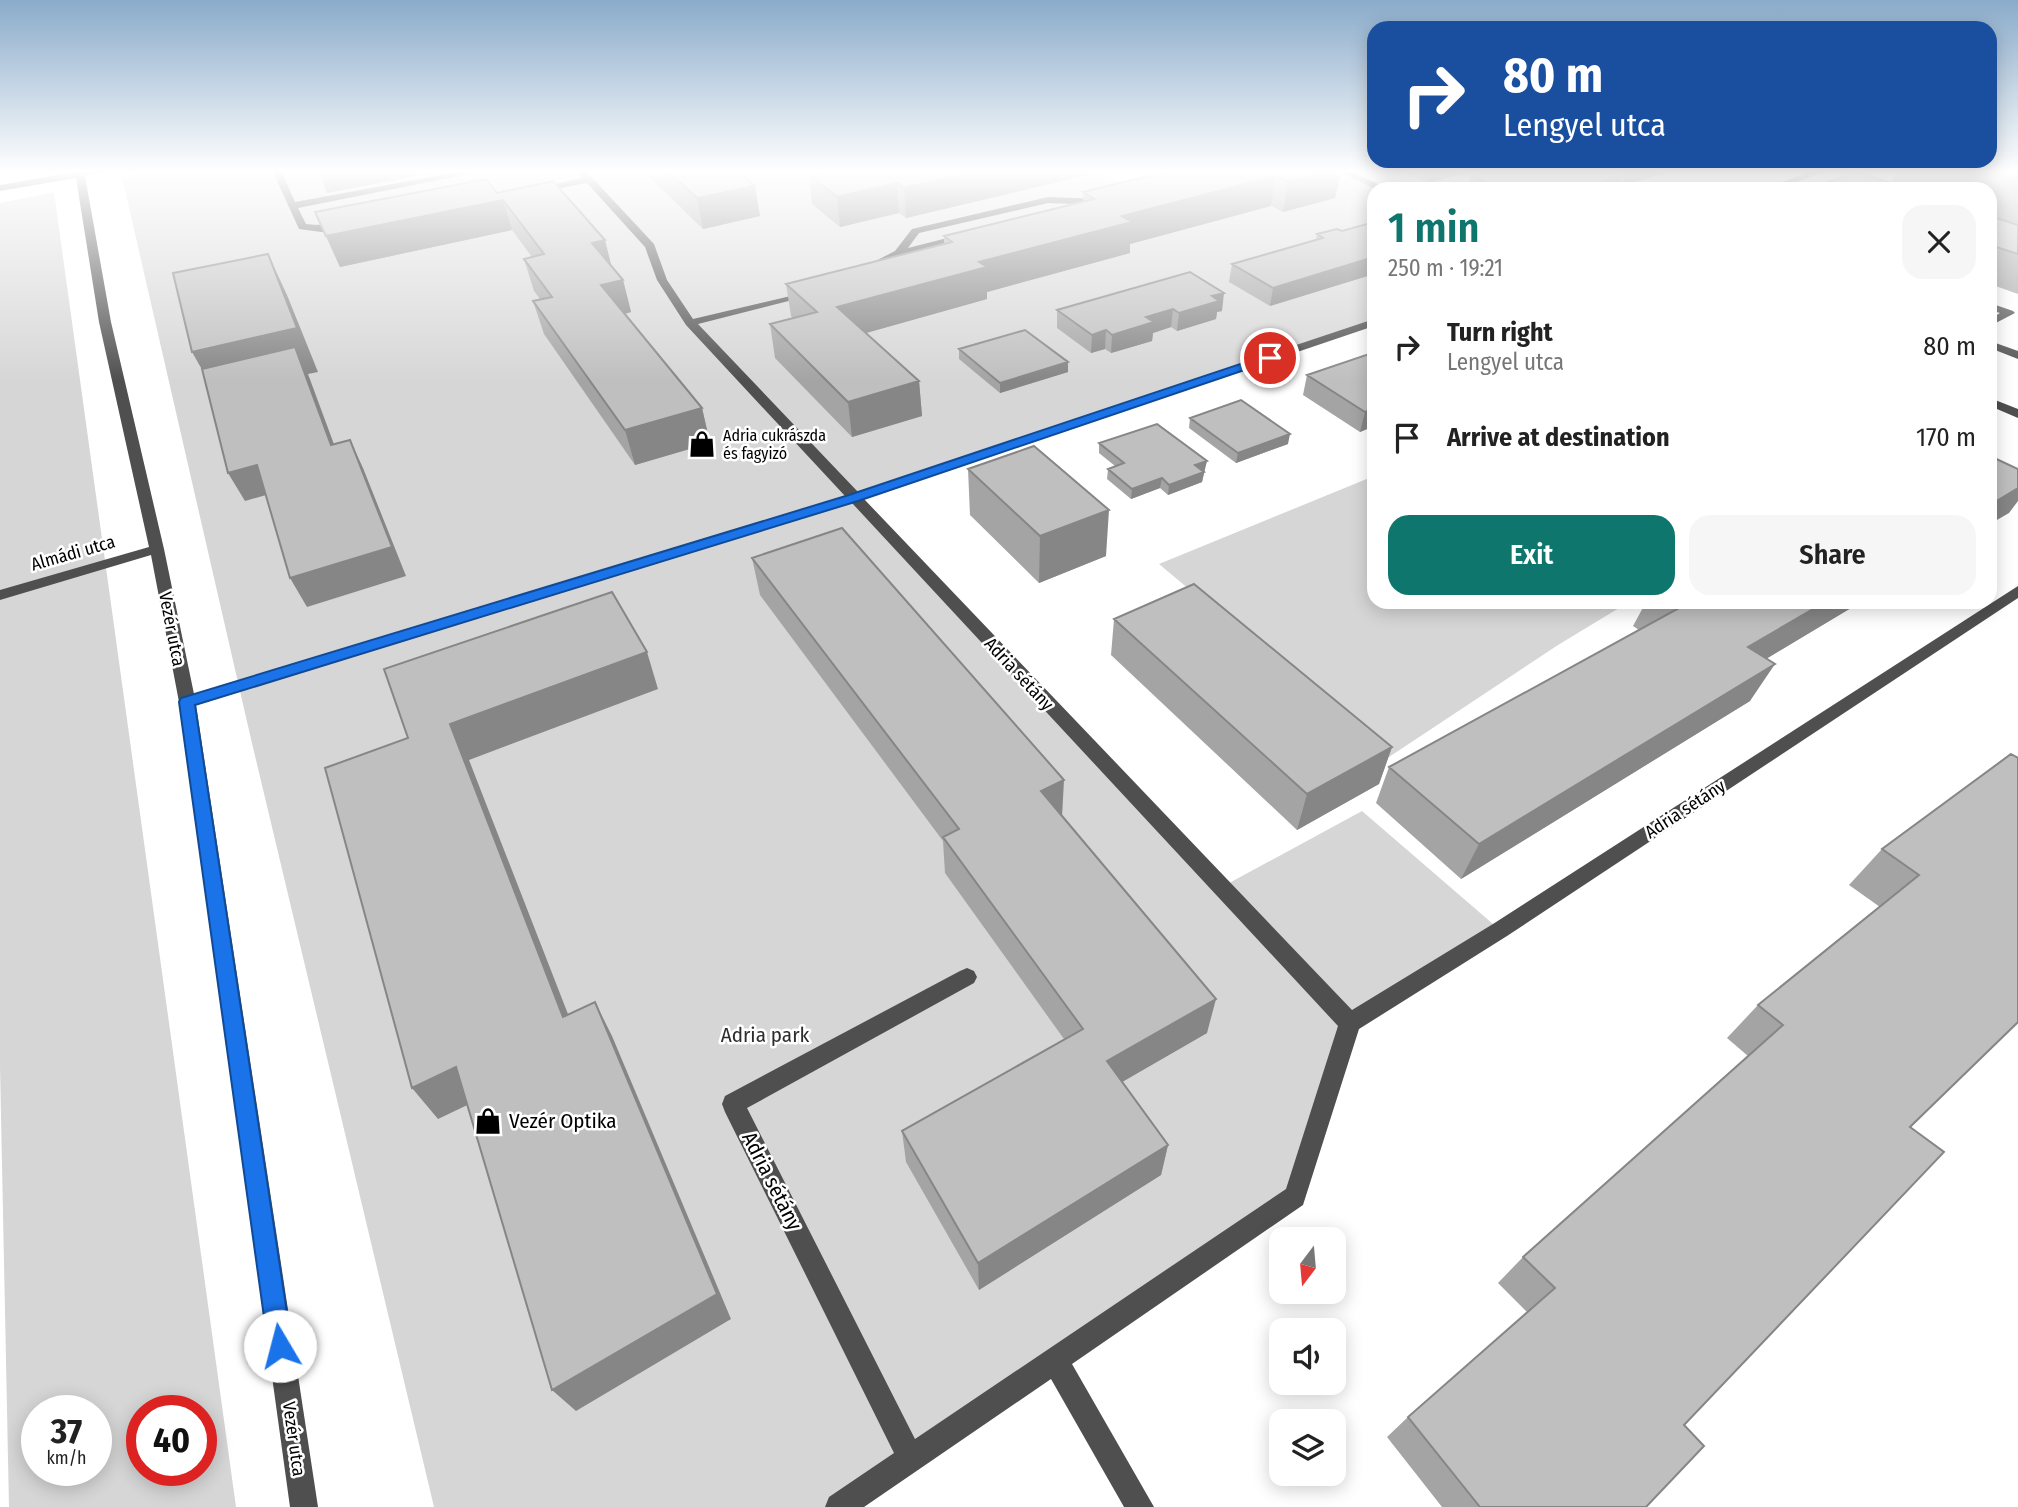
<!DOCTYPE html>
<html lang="en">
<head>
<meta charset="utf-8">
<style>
  body { margin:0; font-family:"Fira Sans Condensed",sans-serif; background:#f6f6f6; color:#222; height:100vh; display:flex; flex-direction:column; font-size:26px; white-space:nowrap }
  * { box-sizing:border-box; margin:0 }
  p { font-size:23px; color:#767676 }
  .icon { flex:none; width:38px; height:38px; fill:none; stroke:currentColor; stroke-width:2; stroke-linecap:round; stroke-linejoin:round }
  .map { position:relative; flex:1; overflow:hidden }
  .sheet { position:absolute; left:1367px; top:182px; width:630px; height:427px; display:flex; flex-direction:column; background:#fff; border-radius:21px; box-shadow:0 4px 18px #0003 }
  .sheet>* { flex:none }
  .banner { position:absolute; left:1367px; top:21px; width:630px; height:147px; border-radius:21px; box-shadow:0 4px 18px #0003; background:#1a4fa0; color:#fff; overflow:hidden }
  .needle { width:46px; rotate:196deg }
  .controls { position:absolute; left:1269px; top:1227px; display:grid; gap:14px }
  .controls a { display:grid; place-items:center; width:77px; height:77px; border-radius:14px; background:#fff; box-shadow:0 4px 18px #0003; font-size:35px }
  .speed { position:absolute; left:21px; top:1395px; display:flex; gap:14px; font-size:35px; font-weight:700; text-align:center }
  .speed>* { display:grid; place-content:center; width:91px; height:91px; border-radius:50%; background:#fff; box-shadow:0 4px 18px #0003; line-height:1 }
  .speed small { font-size:18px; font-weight:400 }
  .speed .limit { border:10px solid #d22; background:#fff; color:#111 }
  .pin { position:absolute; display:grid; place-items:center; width:60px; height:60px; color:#fff; margin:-30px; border:4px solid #fff; border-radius:50%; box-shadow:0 2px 7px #0007 }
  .me { position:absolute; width:77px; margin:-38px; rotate:352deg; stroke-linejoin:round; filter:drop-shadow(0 0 5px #0008) }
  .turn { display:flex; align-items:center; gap:24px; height:147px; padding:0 21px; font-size:32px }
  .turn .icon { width:91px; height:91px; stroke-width:2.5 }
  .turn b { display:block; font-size:49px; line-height:60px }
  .round { display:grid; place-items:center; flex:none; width:74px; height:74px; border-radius:21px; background:#f6f6f6 }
  .summary { display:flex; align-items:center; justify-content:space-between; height:119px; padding:0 21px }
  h1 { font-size:42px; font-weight:600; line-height:52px; color:#0f766e }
  .button { display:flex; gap:14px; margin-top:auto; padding:14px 21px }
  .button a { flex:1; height:80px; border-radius:21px; background:#0f766e; color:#fff; font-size:28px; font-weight:600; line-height:80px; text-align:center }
  .button a+a { background:#f6f6f6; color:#222 }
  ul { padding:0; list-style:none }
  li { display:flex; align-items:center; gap:21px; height:91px; padding:0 21px }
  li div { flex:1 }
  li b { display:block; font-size:26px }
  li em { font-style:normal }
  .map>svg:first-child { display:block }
  .green { fill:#d6d6d6; fill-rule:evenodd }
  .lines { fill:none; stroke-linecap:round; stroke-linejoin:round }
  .minor { fill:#4f4f4f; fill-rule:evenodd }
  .wall { fill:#a4a4a4 }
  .shaded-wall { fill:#868686 }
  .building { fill:#bfbfbf; stroke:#868686; stroke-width:2 }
  .route { fill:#1a73e8; stroke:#114b97; stroke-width:2 }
  .labels { text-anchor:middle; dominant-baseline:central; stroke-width:5; stroke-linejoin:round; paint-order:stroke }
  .far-poi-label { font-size:16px; fill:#000; stroke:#fff; text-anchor:start }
  .street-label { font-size:18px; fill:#000; stroke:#fff }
  .near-park-label { font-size:21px; fill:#2d2d2d; stroke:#fff }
  .near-poi-label { font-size:21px; fill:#000; stroke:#fff; text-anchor:start }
  .near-street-label { font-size:21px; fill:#000; stroke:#fff }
</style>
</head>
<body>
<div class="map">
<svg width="2018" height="1507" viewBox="0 0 2018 1507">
  <rect width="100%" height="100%" fill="#fff"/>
  <path class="green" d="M163 170H1094L1141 194 1341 170 1383 189H1374V323L855 498 1220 888 1362 811 1500 930 1350 1023 1295 1197 841 1507H434L251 739 122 177Z
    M54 192 236 1507H9L0 1066V203ZM37 1410H96V1470H37ZM142 1410H201V1470H142Z
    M1374 476V602H1629L1558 645 1389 757 1159 564Z"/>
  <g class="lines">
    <path class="minor" d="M75 170H109L85 176 111 322 164 549 194 694 845 496 686 325 657 280 645 247 587 183 535 193 530 190 582 178 576 170H585L654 244 667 280 693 319 816 290V294L698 324 858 492 1374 319V326L864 499 1352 1010 1493 924 2018 586V598L1507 936 1359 1029 1303 1205 1072 1364 1154 1507H1124L1051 1379 864 1507H825L829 1497 894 1453 725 1112 722 1104 725 1096 960 971 967 968 974 971 977 977 974 983 747 1108 915 1439 1286 1189 1338 1026 852 503 196 705 318 1507H290L179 702 151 555 0 600V590L149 547 99 322 76 178 0 191V185L75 172Z
      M272 170H281L295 202 469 170H489L298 208 306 224C319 226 341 223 351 228L329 233 299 229Z
      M1337 170H1349L1388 189H1375Z
      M1815 170H1829L1778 189H1764Z
      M1048 197 1104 199 1109 202 1104 205 1048 203 919 233 908 248 967 233 972 236 903 255 873 269 864 267 895 251 912 229Z
      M1990 303 2013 311 2015 313 1990 326V319L2000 313 1990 310Z
      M1990 341 2018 351V359L1990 348Z
      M1990 398 2018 409V418L1990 406Z"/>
  </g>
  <path class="wall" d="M642 170H736L760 216 703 229Z
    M828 170H1092V174L906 218 899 213 840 227 812 204 809 175Z
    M1341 170 1335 198 1283 212 1271 206 1130 244V253L987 292V299L866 333 919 381 922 416 852 437 775 358 770 324 793 318 791 316 786 284 944 244V236L1083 202V192Z
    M1399 170H1469V172L1428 183Z
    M1493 170H1673L1623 186 1618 184 1616 189H1468L1471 176Z
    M1898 170H2018V294L1990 284V189H1817L1819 185 1891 183Z
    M497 193 612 266 623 280 631 312 625 314 702 408 710 443 635 465 544 334 533 301 540 299 534 291 524 259 532 257 512 230 340 267 315 212Z
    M1374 222V274L1270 306 1229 282 1232 264 1316 240 1317 234 1342 231Z
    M1190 272 1222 311 1217 312 1216 319 1177 331 1171 327 1153 333 1152 341 1111 353 1105 349 1091 353 1057 328V310Z
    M959 349 1068 372 1000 393 959 359Z
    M1374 357V426L1360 432 1303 395 1307 375Z
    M1190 418 1288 444 1236 463 1189 428Z
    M1099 443 1205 471 1204 472 1202 482 1168 495 1160 488 1131 499 1107 479 1108 469 1115 466 1099 453Z
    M968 469 1106 556 1039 583 970 515Z
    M752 558 1062 817 1207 1033 1122 1082 1168 1145 1161 1175 979 1290 906 1162 902 1131 1064 1039 945 873 943 841 760 595Z
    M1646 602H1861L1766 659 1750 701 1461 879 1376 803 1389 767 1639 630 1633 626Z
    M1114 619 1392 747 1379 784 1297 830 1111 655Z
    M2011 754 1910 1127 1684 1425 1646 1507H1442L1387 1437 1408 1417 1527 1312 1498 1283 1523 1257 1748 1056 1727 1038 1758 1005 1880 907 1849 885 1882 849Z"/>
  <path class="shaded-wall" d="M318 170H447L327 193Z
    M981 170H1092V174L906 218 904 188Z
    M1333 170H1341L1335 198 1283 212 1288 182Z
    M1445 170H1469V172L1428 183 1430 174Z
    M1629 170H1673L1623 186Z
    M1276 176 1271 206 1130 244V253L987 292V299L841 340 837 307 1122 216Z
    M1621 176 1616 189H1584L1585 187Z
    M897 183 899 213 840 227 837 197Z
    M1577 184 1575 189H1566L1567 186Z
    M755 186 760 216 703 229 697 198Z
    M503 200 512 230 340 267 326 236Z
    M605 240 613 272 592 243Z
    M268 254 287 295 318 372 308 374 345 474 217 396 192 352Z
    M1374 257V274L1270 306 1273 288Z
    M623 280 631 312 610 318 601 285Z
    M1224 293 1222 311 1217 312 1216 319 1177 331 1179 313 1212 296Z
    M1173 309 1171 327 1153 333 1152 341 1111 353 1112 335 1146 317Z
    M1106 330 1105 349 1091 353 1092 335Z
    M1068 362V372L1000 393V383Z
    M919 381 922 416 852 437 848 402Z
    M702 408 710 443 635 465 625 430Z
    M1374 409V426L1360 432 1365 412Z
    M1290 434 1288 444 1236 463 1238 453Z
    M350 440 363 468 406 576 307 607 290 578Z
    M1207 461 1202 482 1168 495 1169 485 1195 465Z
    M257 465 273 493 245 501 228 473Z
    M1162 478 1160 488 1131 499 1132 489Z
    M2018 488V501L2009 513 1990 524V505Z
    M1109 510 1106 556 1039 583 1040 536Z
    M1825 602H1861L1724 684 1748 647Z
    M647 652 658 689 469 760 582 1050 563 1017 450 724Z
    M1775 664 1750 701 1461 879 1479 844Z
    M1392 747 1379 784 1297 830 1307 794Z
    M1064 780 1062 817 1041 791Z
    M1216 999 1207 1033 1103 1093 1107 1061Z
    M595 1002 612 1036 731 1319 576 1411 552 1390Z
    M456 1067 480 1099 438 1119 412 1088Z
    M1168 1145 1161 1175 979 1290 978 1263Z"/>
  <path class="building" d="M667 170H736L755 186 697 198Z
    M828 170H981L904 188 897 183 837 197 809 175Z
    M1173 170H1333L1288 182 1276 176 1122 216 1132 222 979 262 987 267 837 307 919 381 848 402 770 324 817 312 786 284 952 242 944 236 1094 199 1083 192Z
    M1420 170H1445L1430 174Z
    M1493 170H1607L1621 176 1585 187 1577 184 1567 186 1573 189H1501L1471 176Z
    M1989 170H2018V179Z
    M1858 172 1909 189H1830L1819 185Z
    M486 179 497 193 553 181 605 240 592 243 623 280 601 285 702 408 625 430 533 301 552 297 524 259 544 254 503 200 326 236 315 212Z
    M1990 216 2018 225V254L1990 245Z
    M1374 222V257L1273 288 1232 264 1323 238 1317 234 1337 229 1342 231Z
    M268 254 297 328 192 352 173 273Z
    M1190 272 1224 293 1212 296 1219 301 1179 313 1173 309 1146 317 1154 322 1112 335 1106 330 1092 335 1057 310Z
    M1025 330 1068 362 1000 383 959 349Z
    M295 347 331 445 350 440 392 547 290 578 257 465 228 473 202 369Z
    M1369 354 1374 357V409L1365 412 1307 375Z
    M1241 400 1290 434 1238 453 1190 418Z
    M1157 424 1207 461 1195 465 1204 472 1169 485 1162 478 1132 489 1108 469 1124 463 1099 443Z
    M1034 446 1109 510 1040 536 968 469Z
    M1990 456 2018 469V488L1990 505Z
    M842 528 1064 780 1041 791 1216 999 1107 1061 1168 1145 978 1263 902 1131 1083 1029 943 837 959 829 752 558Z
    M1194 584 1392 747 1307 794 1114 619Z
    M612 592 647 652 450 724 563 1017 595 1002 717 1294 552 1390 456 1067 412 1088 325 768 408 738 384 669Z
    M1673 602H1825L1748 647 1775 664 1479 844 1389 767 1681 607Z
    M2011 754 2018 758V1022L1910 1127 1944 1152 1684 1425 1704 1446 1646 1507H1480L1408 1417 1555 1288 1523 1257 1783 1025 1758 1005 1919 875 1882 849Z"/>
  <linearGradient id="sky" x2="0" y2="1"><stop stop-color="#8aabca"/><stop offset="0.45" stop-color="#fff"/><stop offset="1" stop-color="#fff" stop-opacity="0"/></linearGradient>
  <rect width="2018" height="381" fill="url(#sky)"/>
  <path class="route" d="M1270 354 1275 358 1274 360 858 501 195 705 292 1346 289 1354 280 1358 272 1354 268 1346 179 702 181 698 849 495Z"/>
  <defs>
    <symbol id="shop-bare" viewBox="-9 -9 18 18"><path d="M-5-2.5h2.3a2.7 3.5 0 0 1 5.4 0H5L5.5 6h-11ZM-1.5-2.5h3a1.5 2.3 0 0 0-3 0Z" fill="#000" stroke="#fff" stroke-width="2.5" paint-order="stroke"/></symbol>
  </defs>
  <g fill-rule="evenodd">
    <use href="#shop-bare" x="683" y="425" width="38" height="38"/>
    <use href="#shop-bare" x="469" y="1102" width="38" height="38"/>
  </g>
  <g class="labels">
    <g class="far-poi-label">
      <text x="723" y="435">Adria cukrászda<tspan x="723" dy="18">és fagyizó</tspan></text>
    </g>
    <g class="street-label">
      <text transform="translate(73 553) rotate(-16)">Almádi utca</text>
      <text transform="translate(172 629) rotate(79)">Vezér utca</text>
      <text transform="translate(1019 674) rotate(47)">Adria sétány</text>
      <text transform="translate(1685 809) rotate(-33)">Adria sétány</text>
      <text transform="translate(294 1439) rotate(82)">Vezér utca</text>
    </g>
    <g class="near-park-label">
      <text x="765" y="1035">Adria park</text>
    </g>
    <g class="near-poi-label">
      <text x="509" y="1121">Vezér Optika</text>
    </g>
    <g class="near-street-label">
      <text transform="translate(772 1181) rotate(63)">Adria sétány</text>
    </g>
  </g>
</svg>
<div class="controls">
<a><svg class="needle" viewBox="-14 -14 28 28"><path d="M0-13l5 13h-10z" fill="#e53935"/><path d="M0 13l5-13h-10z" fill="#767676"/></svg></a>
<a><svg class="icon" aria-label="sound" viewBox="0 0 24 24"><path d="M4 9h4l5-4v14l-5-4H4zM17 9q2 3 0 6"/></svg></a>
<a><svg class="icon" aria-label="layers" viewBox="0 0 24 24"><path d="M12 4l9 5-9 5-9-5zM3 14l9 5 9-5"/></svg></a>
</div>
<div class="speed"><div>37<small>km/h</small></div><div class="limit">40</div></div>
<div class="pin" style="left:1270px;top:358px;background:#d93025"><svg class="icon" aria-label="arrive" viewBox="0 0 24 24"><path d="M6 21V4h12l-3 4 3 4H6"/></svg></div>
<svg class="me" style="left:280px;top:1346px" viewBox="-20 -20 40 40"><circle r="19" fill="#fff"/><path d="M0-13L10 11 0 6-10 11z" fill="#1a73e8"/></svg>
<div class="banner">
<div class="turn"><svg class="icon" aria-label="right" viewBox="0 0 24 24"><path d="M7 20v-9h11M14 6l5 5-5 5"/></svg><div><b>80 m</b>Lengyel utca</div></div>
</div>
<section class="sheet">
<div class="summary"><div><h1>1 min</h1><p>250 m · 19:21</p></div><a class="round"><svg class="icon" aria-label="close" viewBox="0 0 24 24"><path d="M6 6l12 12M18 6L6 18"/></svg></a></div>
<ul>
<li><svg class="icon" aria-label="right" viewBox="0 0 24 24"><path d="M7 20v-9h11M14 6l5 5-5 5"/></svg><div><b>Turn right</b><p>Lengyel utca</p></div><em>80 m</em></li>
<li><svg class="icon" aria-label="arrive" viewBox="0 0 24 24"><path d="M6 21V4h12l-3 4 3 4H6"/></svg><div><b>Arrive at destination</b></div><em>170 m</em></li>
</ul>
<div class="button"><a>Exit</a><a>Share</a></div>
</section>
</div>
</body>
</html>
